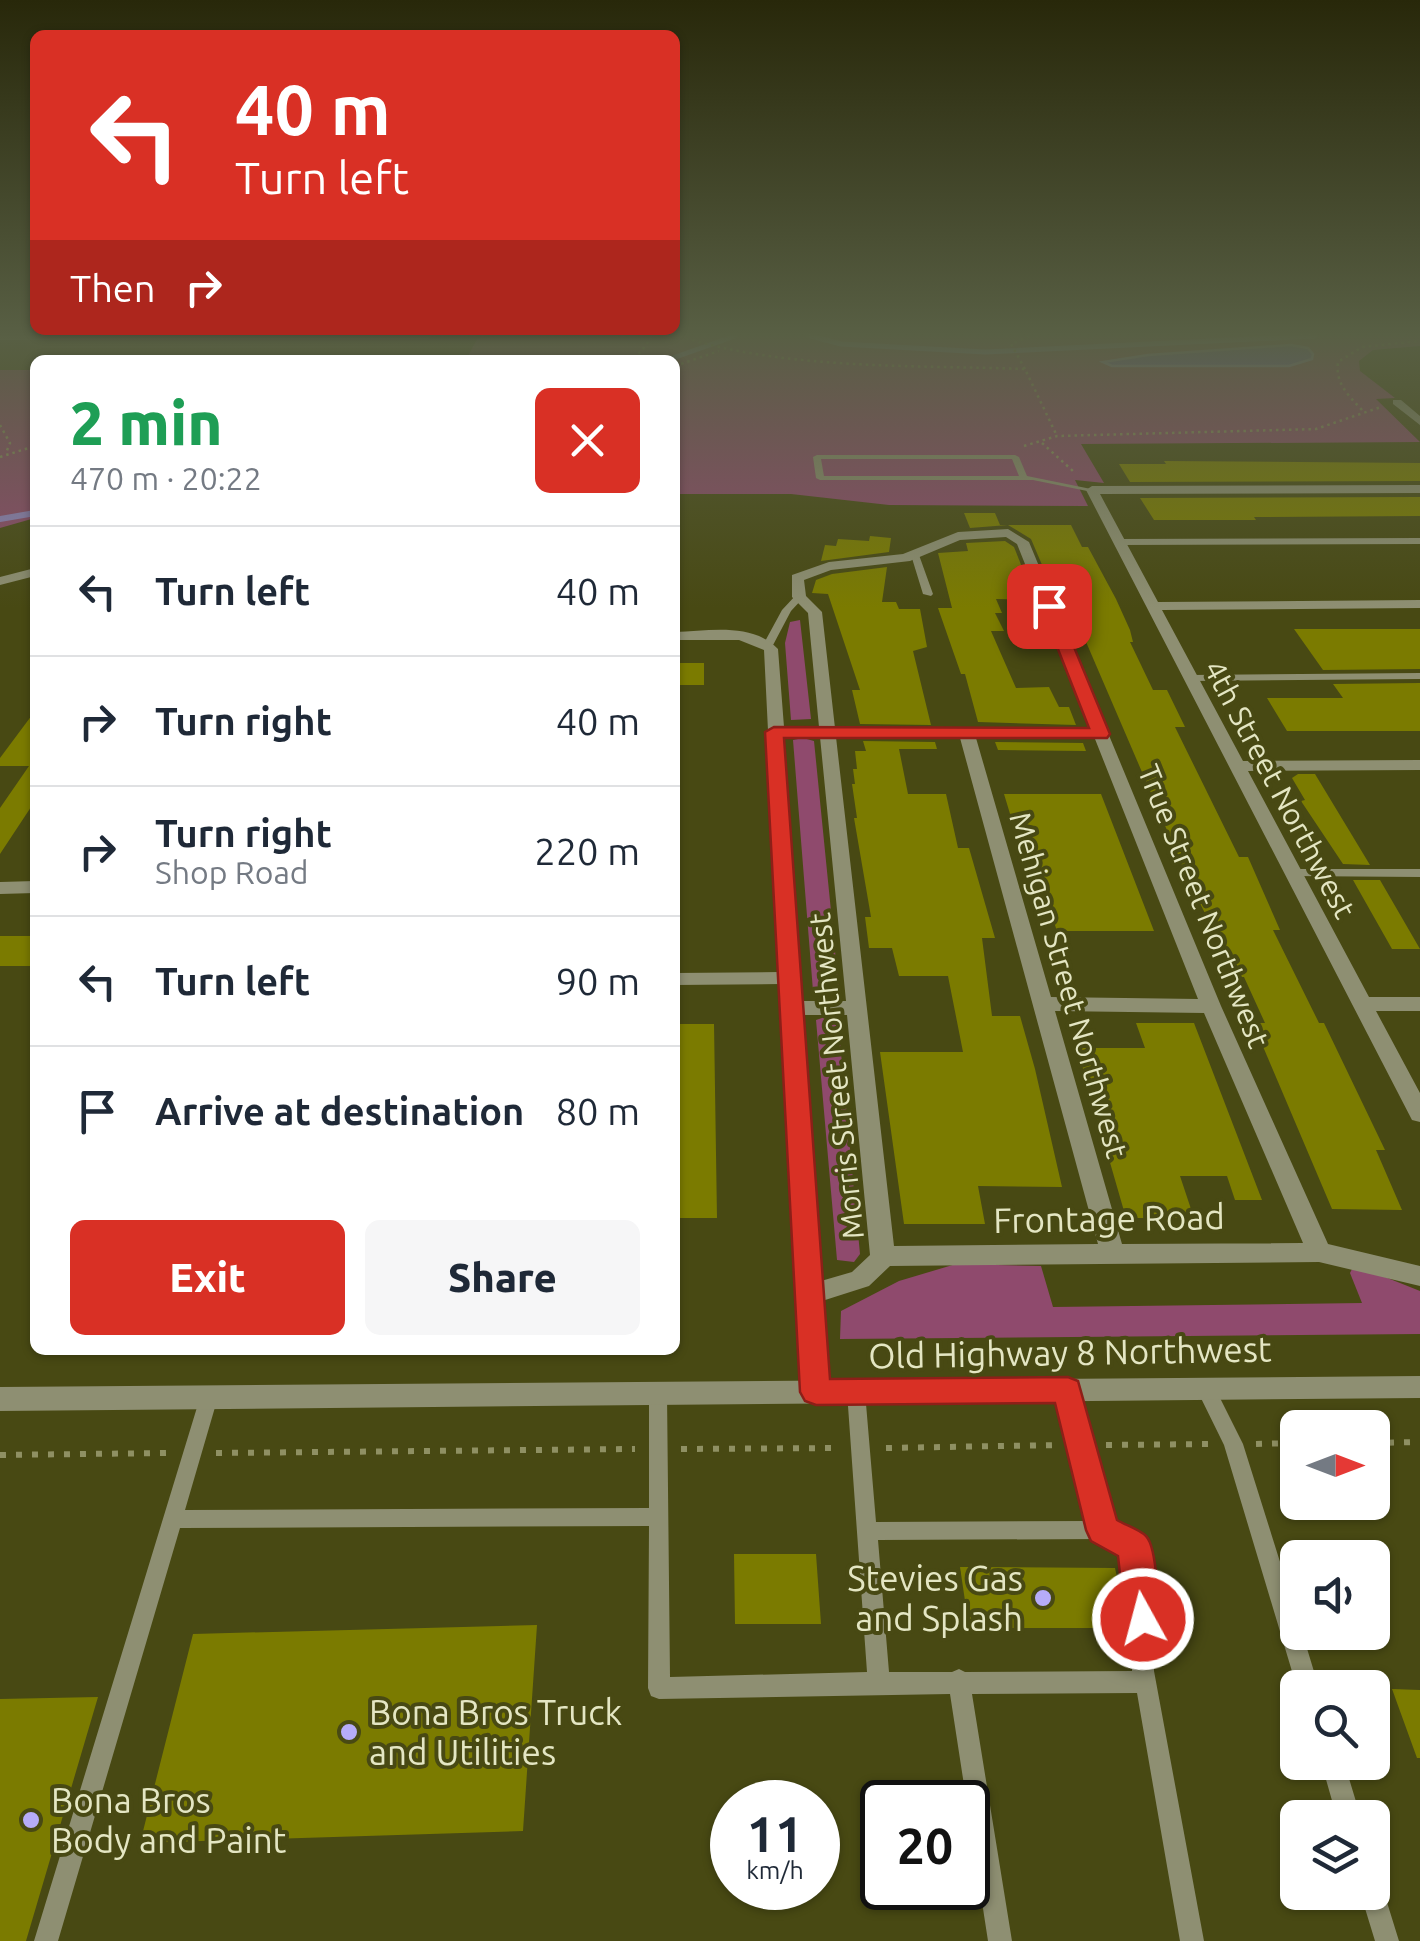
<!DOCTYPE html>
<html lang="en">
<head>
<meta charset="utf-8">
<style>
  body { margin:0; font-family:Ubuntu,sans-serif; background:#f6f6f7; color:#1f2937; height:100vh; display:flex; flex-direction:column; font-size:38px; white-space:nowrap }
  * { box-sizing:border-box; margin:0 }
  p { font-size:32px; color:#747a83 }
  .icon { flex:none; width:55px; height:55px; fill:none; stroke:currentColor; stroke-width:2; stroke-linecap:round; stroke-linejoin:round }
  .map { position:relative; flex:1; overflow:hidden }
  .drawer { position:absolute; left:30px; top:355px; width:650px; height:1000px; display:flex; flex-direction:column; background:#fff; border-radius:15px; box-shadow:0 2px 8px #0004 }
  .drawer>* { flex:none }
  .guide { position:absolute; left:30px; top:30px; width:650px; height:305px; border-radius:15px; box-shadow:0 2px 8px #0004; background:#d93025; color:#fff; overflow:hidden }
  .needle { width:65px; rotate:90deg }
  .buttons { position:absolute; left:1280px; top:1410px; display:grid; gap:20px }
  .buttons a { display:grid; place-items:center; width:110px; height:110px; border-radius:15px; background:#fff; box-shadow:0 2px 8px #0004; font-size:50px }
  .speed { position:absolute; left:710px; top:1780px; display:flex; gap:20px; font-size:50px; font-weight:700; text-align:center }
  .speed>* { display:grid; place-content:center; width:130px; height:130px; border-radius:50%; background:#fff; box-shadow:0 2px 8px #0004; line-height:1 }
  .speed small { font-size:25px; font-weight:400 }
  .speed .limit { border:5px solid #111; border-radius:15px; background:#fff; color:#111 }
  .pin { position:absolute; display:grid; place-items:center; width:85px; height:85px; color:#fff; margin:-42px; border-radius:20px; box-shadow:0 5px 15px #0006 }
  .me { position:absolute; width:110px; margin:-55px; rotate:353deg; stroke-linejoin:round; filter:drop-shadow(0 0 8px #0008) }
  .turn { display:flex; align-items:center; gap:35px; height:210px; padding:0 40px; font-size:45px }
  .turn .icon { width:130px; height:130px; stroke-width:2.5 }
  .turn b { display:block; font-size:70px; line-height:85px }
  .then { display:flex; align-items:center; height:95px; padding:0 40px; background:#0003; gap:20px; font-size:38px }
  .round { display:grid; place-items:center; flex:none; width:105px; height:105px; border-radius:15px; background:#f6f6f7 }
  .summary { display:flex; align-items:center; justify-content:space-between; height:170px; padding:0 40px }
  h1 { font-size:60px; font-weight:800; line-height:75px; color:#1e9e55 }
  .cta { display:flex; gap:20px; margin-top:auto; padding:20px 40px }
  .cta a { flex:1; height:115px; border-radius:15px; background:#d93025; color:#fff; font-size:40px; font-weight:800; line-height:115px; text-align:center }
  .cta a+a { background:#f6f6f7; color:#1f2937 }
  ul { padding:0; list-style:none }
  li { display:flex; align-items:center; gap:30px; height:130px; padding:0 40px; border-top:2px solid #e0e1e3 }
  li div { flex:1 }
  li b { display:block; font-size:38px }
  li em { font-style:normal }
  .map>svg:first-child { display:block }
  .green { fill:#8f4a6d }
  .water { fill:#6e59bf; stroke:#9183c0; stroke-width:2.5 }
  .lines { fill:none; stroke-linecap:round; stroke-linejoin:round }
  .stream-far1 { stroke:#9183c0; stroke-width:5 }
  .stream { stroke:#9183c0; stroke-width:6 }
  .building { fill:#7b7b00 }
  .path-far1 { stroke:#8f9063; stroke-width:2.5; stroke-dasharray:2.5 4; stroke-linecap:butt }
  .path { stroke:#8f9063; stroke-width:6; stroke-dasharray:6 10; stroke-linecap:butt }
  .service { fill:#8e8f72; fill-rule:evenodd }
  .minor { fill:#8e8f72; fill-rule:evenodd }
  .tertiary { fill:#8e8f72; fill-rule:evenodd }
  .route { fill:#d93025; stroke:#8d1f18; stroke-width:2.5 }
  .poi-dot { fill:#b6acf8; stroke:#484913; stroke-width:4 }
  .labels { text-anchor:middle; dominant-baseline:central; stroke-width:8; stroke-linejoin:round; paint-order:stroke }
  .street-label { font-size:30px; fill:#e4e6c3; stroke:#484913 }
  .near-street-label { font-size:35px; fill:#e4e6c3; stroke:#484913 }
  .near-poi-label { font-size:35px; fill:#e4e6c3; stroke:#484913; text-anchor:start }
</style>
</head>
<body>
<div class="map">
<svg width="1420" height="1941" viewBox="0 0 1420 1941">
  <rect width="100%" height="100%" fill="#484913"/>
  <path class="green" d="M497 336H1420V346L1373 350 1359 361 1360 371 1395 398 1376 399 1420 442 1081 444 1104 483 1075 480 1088 506 889 505 791 494H675V360H466L477 339Z
    M0 370H35V518L0 528Z
    M800 620 811 719 791 720 785 643 790 622Z
    M803 738 814 741 839 991 827 996 813 991 793 740Z
    M825 1017 838 1021 860 1254 854 1262 837 1260 816 1020Z
    M956 1264 1041 1266 1053 1307 1362 1303 1350 1273 1352 1269 1370 1271 1420 1291V1334L840 1339 841 1311 899 1281Z"/>
  <path class="water" d="M1291 345 1308 348 1313 354 1312 359 1289 366H1112L1103 362 1148 355Z"/>
  <g class="lines">
    <path class="stream-far1" d="M811 336 841 344 985 352 1315 336
      M667 360 735 336"/>
    <path class="stream" d="M0 519 35 513"/>
  </g>
  <path class="building" d="M1164 461 1420 463V481L1130 482 1119 464H1166Z
    M1420 497V516L1254 517 1256 520H1154L1140 498Z
    M964 513H995L1000 525H1071L1082 547H1088L1116 599 1130 630 1133 642H1130L1153 690H1167L1185 727H1175L1239 857H1248L1280 930H1273L1319 1023H1324L1385 1150H1376L1402 1210 1332 1209 1253 1023H1265L1244 977H1240L1226 954 1191 886 1068 600H1057L1031 539 1008 525 970 528Z
    M870 536 891 538 889 552 821 561 825 545 836 546 838 539 869 541Z
    M1005 541 1014 547 1035 600 996 599 1002 613H995L1004 631H991L1016 688 1049 687 1059 707H1069L1076 725 978 722 965 674H961L938 608H952L938 553 968 551 966 543Z
    M887 567 882 602H896L899 609H920L927 647 913 651 931 725 860 724 852 690H860L828 594 812 593 816 580 832 574Z
    M1294 629H1420V669L1323 670Z
    M679 663H704V685H679Z
    M1420 683V731H1287L1267 698H1343L1333 684Z
    M35 711V801L0 854V808L29 766H0V758Z
    M863 741 935 742 937 749H899L908 794H946L958 848H969L995 938H982L992 1016H1020L1035 1069 1062 1187 978 1186 985 1224H904L880 1052H963L948 976H899L892 948H869L865 917H871L854 818H857L852 784H855L853 769H857L855 751H866Z
    M995 742 1083 743 1086 751 998 750Z
    M1298 774H1315L1370 865 1343 864 1301 801 1305 800 1292 778Z
    M1004 794H1101L1154 931H1057L1036 870H1027Z
    M1353 880H1380L1420 949H1392Z
    M0 936H35V966H0Z
    M1136 1023H1194L1262 1200H1235L1227 1176H1180L1194 1218H1126L1077 1048H1145Z
    M675 1024H714L717 1218H675Z
    M734 1554H816L821 1624H735Z
    M960 1567 1115 1568 1128 1628H969Z
    M537 1625 523 1831 140 1843 193 1634Z
    M1392 1689 1420 1690V1758H1417Z
    M98 1697 26 1941H0V1699Z"/>
  <g class="lines">
    <path class="path-far1" d="M615 336H635
      M680 336C782 370 917 365 1025 369L1057 436
      M627 360 641 352 652 336
      M675 366 719 351
      M1025 369 1011 344 1030 336
      M1362 410C1348 395 1335 383 1338 362L1362 347 1420 341
      M0 425 10 443 6 453
      M1042 443 1073 471
      M1024 446 1057 436 1316 429 1381 407
      M0 457 35 446"/>
    <path class="path" d="M1372 1443 1420 1442
      M1256 1444 1298 1443
      M1106 1445 1210 1444
      M886 1448 1060 1445
      M681 1449 840 1448
      M216 1453 635 1449
      M0 1455 170 1453"/>
    <path class="service" d="M817 455H1015L1019 457 1027 476 1096 490 1092 492 1033 480H820L816 478 813 457ZM821 459H1012L1019 476H824Z
      M1420 538V544L1118 545 1114 542 1118 539Z
      M912 553 919 555 933 594 931 596 923 594 911 555Z
      M796 595 804 597 791 611 772 647H764L763 645 782 610Z
      M1420 673V679L1191 681 1186 678 1191 675Z
      M1294 869H1420V877L1290 876 1288 873Z
      M1205 1380 1212 1382 1243 1444 1298 1619V1632H1302L1319 1688H1297L1224 1445 1196 1388 1198 1382Z
      M1068 1382 1075 1384 1077 1390 1111 1524 1141 1540 1144 1547 1154 1619V1671L1204 1941H1180L1137 1693 972 1694 1012 1941H988L950 1694 659 1699 651 1696 648 1688 649 1526 180 1528 58 1941H34L202 1391 209 1389 216 1391 218 1397 185 1510 649 1508V1394L651 1388 658 1386 665 1388 667 1394 670 1677 867 1672 847 1392 849 1386 856 1384 863 1386 865 1392 876 1522 1090 1521 1059 1390 1061 1384ZM1100 1539 1124 1552 1132 1619V1671L965 1672 959 1669 952 1672H889L878 1540Z
      M1321 1762H1344L1361 1818H1337Z
      M1372 1880 1381 1883 1399 1941H1375L1360 1892H1372Z"/>
    <path class="minor" d="M0 336H432L427 339 0 340Z
      M1393 400H1401L1420 416V425L1393 404Z
      M1420 485V493L1100 494 1158 602 1420 600V608L1162 610 1243 761 1420 760V770L1248 771 1369 997H1420V1011H1376L1420 1093V1122L1412 1120 1086 490 1092 486Z
      M1008 529 1029 542 1221 1006 1328 1244 1420 1266V1286L1319 1262 890 1266 869 1286 822 1301 829 1392 825 1400 815 1404 805 1400 801 1392 781 984 675 985V973L780 972 764 650 739 640H675V632C709 631 752 622 778 649L784 727H819L808 613 792 597V575L829 562 903 554 958 532ZM1006 537 1017 544 1091 729 835 728 822 612 806 596 804 580 831 570 910 561 960 540ZM784 737H820L846 1001H802ZM836 737 960 738 1098 1244 894 1246ZM976 738 1095 739 1198 999 1051 997ZM1055 1011 1204 1013 1303 1243 1122 1244ZM803 1015H847L870 1255 852 1272 821 1281Z
      M35 568V576L0 585V577Z
      M35 881V893L0 894V882Z"/>
    <path class="tertiary" d="M1420 1376V1398L0 1411V1387Z"/>
  </g>
  <linearGradient id="sky" x2="0" y2="1"><stop stop-color="#28280a"/><stop offset="0.55" stop-color="#585f44"/><stop offset="1" stop-color="#585f44" stop-opacity="0"/></linearGradient>
  <rect width="1420" height="608" fill="url(#sky)"/>
  <path class="route" d="M1049 602 1057 606 1110 734 1107 738H784L830 1379 1068 1377 1078 1381 1117 1520C1125 1525 1139 1529 1146 1536 1157 1547 1161 1617 1155 1631L1143 1636 1131 1631 1125 1619 1118 1556 1091 1541 1086 1530 1055 1403 816 1405 805 1401 800 1392 765 732 774 727 1089 728 1041 606Z"/>
  <g class="poi-dot">
    <circle cx="1043" cy="1598" r="10"/>
    <circle cx="349" cy="1732" r="10"/>
    <circle cx="31" cy="1820" r="10"/>
  </g>
  <g class="labels">
    <g class="street-label">
      <text transform="translate(1280 789) rotate(62)">4th Street Northwest</text>
      <text transform="translate(1204 906) rotate(68)">True Street Northwest</text>
      <text transform="translate(1069 985) rotate(74)">Mehigan Street Northwest</text>
      <text transform="translate(836 1076) rotate(-96)">Morris Street Northwest</text>
    </g>
    <g class="near-street-label">
      <text transform="translate(1109 1218) rotate(-1)">Frontage Road</text>
      <text transform="translate(1070 1352) rotate(-1)">Old Highway 8 Northwest</text>
    </g>
    <g class="near-poi-label">
      <text x="1023" y="1578" text-anchor="end">Stevies Gas<tspan x="1023" dy="40">and Splash</tspan></text>
      <text x="369" y="1712">Bona Bros Truck<tspan x="369" dy="40">and Utilities</tspan></text>
      <text x="51" y="1800">Bona Bros<tspan x="51" dy="40">Body and Paint</tspan></text>
    </g>
  </g>
</svg>
<div class="buttons">
<a><svg class="needle" viewBox="-14 -14 28 28"><path d="M0-13l5 13h-10z" fill="#e53935"/><path d="M0 13l5-13h-10z" fill="#747a83"/></svg></a>
<a><svg class="icon" aria-label="sound" viewBox="0 0 24 24"><path d="M4 9h4l5-4v14l-5-4H4zM17 9q2 3 0 6"/></svg></a>
<a><svg class="icon" aria-label="search" viewBox="0 0 24 24"><circle cx="10" cy="10" r="6"/><path d="M15 15l6 6"/></svg></a>
<a><svg class="icon" aria-label="layers" viewBox="0 0 24 24"><path d="M12 4l9 5-9 5-9-5zM3 14l9 5 9-5"/></svg></a>
</div>
<div class="speed"><div>11<small>km/h</small></div><div class="limit">20</div></div>
<div class="pin" style="left:1049px;top:606px;background:#d93025"><svg class="icon" aria-label="arrive" viewBox="0 0 24 24"><path d="M6 21V4h12l-3 4 3 4H6"/></svg></div>
<svg class="me" style="left:1143px;top:1619px" viewBox="-20 -20 40 40"><circle r="17" fill="#d93025" stroke="#fff" stroke-width="3"/><path d="M0-11L8 9 0 5-8 9z" fill="#fff"/></svg>
<div class="guide">
<div class="turn"><svg class="icon" aria-label="left" viewBox="0 0 24 24"><path d="M17 20v-9H6M10 6l-5 5 5 5"/></svg><div><b>40 m</b>Turn left</div></div>
<div class="then">Then<svg class="icon" aria-label="right" viewBox="0 0 24 24"><path d="M7 20v-9h11M14 6l5 5-5 5"/></svg></div>
</div>
<section class="drawer">
<div class="summary"><div><h1>2 min</h1><p>470 m · 20:22</p></div><a class="round" style="background:#d93025;color:#fff"><svg class="icon" aria-label="close" viewBox="0 0 24 24"><path d="M6 6l12 12M18 6L6 18"/></svg></a></div>
<ul>
<li><svg class="icon" aria-label="left" viewBox="0 0 24 24"><path d="M17 20v-9H6M10 6l-5 5 5 5"/></svg><div><b>Turn left</b></div><em>40 m</em></li>
<li><svg class="icon" aria-label="right" viewBox="0 0 24 24"><path d="M7 20v-9h11M14 6l5 5-5 5"/></svg><div><b>Turn right</b></div><em>40 m</em></li>
<li><svg class="icon" aria-label="right" viewBox="0 0 24 24"><path d="M7 20v-9h11M14 6l5 5-5 5"/></svg><div><b>Turn right</b><p>Shop Road</p></div><em>220 m</em></li>
<li><svg class="icon" aria-label="left" viewBox="0 0 24 24"><path d="M17 20v-9H6M10 6l-5 5 5 5"/></svg><div><b>Turn left</b></div><em>90 m</em></li>
<li><svg class="icon" aria-label="arrive" viewBox="0 0 24 24"><path d="M6 21V4h12l-3 4 3 4H6"/></svg><div><b>Arrive at destination</b></div><em>80 m</em></li>
</ul>
<div class="cta"><a>Exit</a><a>Share</a></div>
</section>
</div>
</body>
</html>
